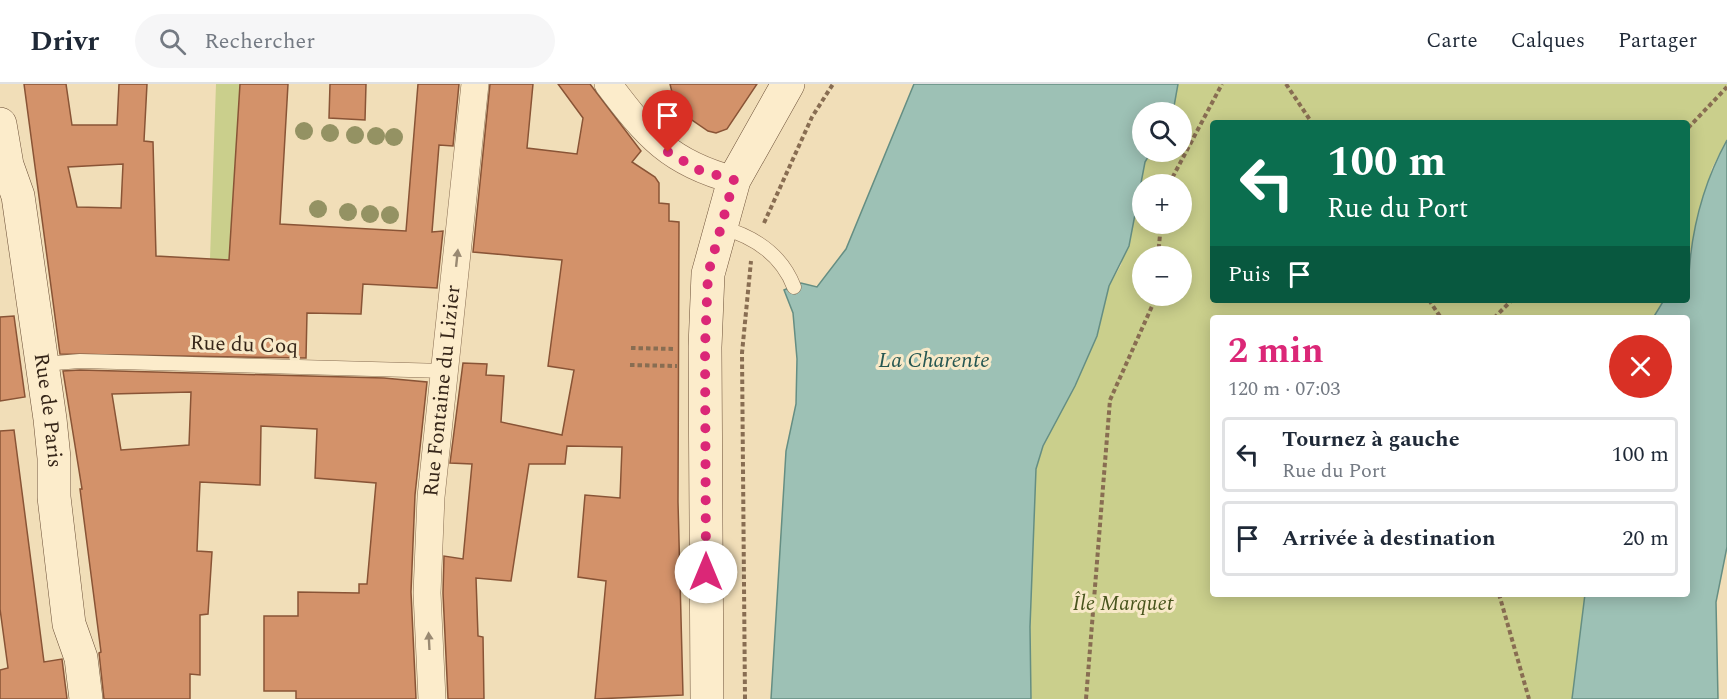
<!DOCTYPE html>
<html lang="fr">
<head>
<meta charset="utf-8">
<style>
  body { margin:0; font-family:Spectral,serif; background:#f6f6f7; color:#1f2937; height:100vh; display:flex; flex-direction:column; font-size:22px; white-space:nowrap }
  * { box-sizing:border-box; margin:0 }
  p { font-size:20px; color:#747a83 }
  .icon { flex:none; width:33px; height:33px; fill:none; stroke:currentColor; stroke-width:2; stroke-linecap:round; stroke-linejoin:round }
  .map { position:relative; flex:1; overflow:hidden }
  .details { position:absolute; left:1210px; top:231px; width:480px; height:282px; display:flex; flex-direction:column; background:#fff; border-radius:6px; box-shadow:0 3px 15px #0003 }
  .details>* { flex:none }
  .hud { position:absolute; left:1210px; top:36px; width:480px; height:183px; border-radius:6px; box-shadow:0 3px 15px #0003; background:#0b6e4f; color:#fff; overflow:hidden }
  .buttons { position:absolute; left:1132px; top:18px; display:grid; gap:12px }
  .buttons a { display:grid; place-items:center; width:60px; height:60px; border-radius:50%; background:#fff; box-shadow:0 3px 15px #0003; font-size:30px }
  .pin { position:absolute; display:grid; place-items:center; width:51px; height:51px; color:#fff; margin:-62px -26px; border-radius:50% 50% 50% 0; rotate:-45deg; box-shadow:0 0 6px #0007 }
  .pin .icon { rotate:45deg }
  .me { position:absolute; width:66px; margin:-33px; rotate:0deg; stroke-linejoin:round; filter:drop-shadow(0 0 4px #0008) }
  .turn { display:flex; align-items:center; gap:21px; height:126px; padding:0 18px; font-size:27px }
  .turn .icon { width:78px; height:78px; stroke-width:2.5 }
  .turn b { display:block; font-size:42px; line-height:51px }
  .then { display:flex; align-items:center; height:57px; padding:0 18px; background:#0003; gap:12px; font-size:22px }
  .round { display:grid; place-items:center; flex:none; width:63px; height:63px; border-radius:32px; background:#f6f6f7 }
  .summary { display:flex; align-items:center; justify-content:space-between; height:102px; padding:0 18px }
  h1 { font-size:36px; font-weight:700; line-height:45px; color:#db2777 }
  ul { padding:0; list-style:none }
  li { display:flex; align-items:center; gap:18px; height:75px; margin:0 12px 9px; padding:0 6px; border:3px solid #e0e1e3; border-radius:6px }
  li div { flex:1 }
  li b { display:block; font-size:22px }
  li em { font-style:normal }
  header { display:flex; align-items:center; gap:36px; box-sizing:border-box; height:84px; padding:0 30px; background:#fff; border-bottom:2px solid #e0e1e3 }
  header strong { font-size:28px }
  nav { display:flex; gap:33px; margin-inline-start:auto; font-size:21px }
  .search { width:420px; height:54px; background:#f6f6f7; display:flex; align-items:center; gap:15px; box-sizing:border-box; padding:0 21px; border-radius:33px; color:#747a83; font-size:22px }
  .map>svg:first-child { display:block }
  .green { fill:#cacf8c; fill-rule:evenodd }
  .water { fill:#9dc1b5; stroke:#658e83; stroke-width:1.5 }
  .building { fill:#d3926a; stroke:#895436; stroke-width:1.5; fill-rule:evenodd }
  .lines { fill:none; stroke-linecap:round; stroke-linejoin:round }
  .lane-casing { stroke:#886d52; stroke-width:15 }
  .street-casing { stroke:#886d52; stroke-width:28 }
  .secondary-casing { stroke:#6a4e36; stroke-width:34 }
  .path { stroke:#886d52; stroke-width:4; stroke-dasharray:4.5 3; stroke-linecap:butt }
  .lane { stroke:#fceccb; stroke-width:14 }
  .street { stroke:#fceccb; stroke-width:27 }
  .secondary { stroke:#fceccb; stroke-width:33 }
  .tree { fill:#949263 }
  .oneway { fill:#998972 }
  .route { stroke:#db2777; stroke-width:10; stroke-dasharray:0 18 }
  .labels { text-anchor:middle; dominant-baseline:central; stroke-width:6; stroke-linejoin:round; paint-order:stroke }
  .street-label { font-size:21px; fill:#362619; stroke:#f8e9c8 }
  .park-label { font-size:21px; font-style:italic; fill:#48541d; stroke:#f8e9c8 }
  .water-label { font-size:22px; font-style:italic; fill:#265752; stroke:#f8e9c8 }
</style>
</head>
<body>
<header>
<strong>Drivr</strong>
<div class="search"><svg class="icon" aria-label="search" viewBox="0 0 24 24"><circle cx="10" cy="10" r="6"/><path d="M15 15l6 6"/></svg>Rechercher</div>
<nav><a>Carte</a><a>Calques</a><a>Partager</a></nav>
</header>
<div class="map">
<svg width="1727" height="615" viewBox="0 0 1727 615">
  <rect width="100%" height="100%" fill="#f1deb8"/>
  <path class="green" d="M216 0H240L229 176 210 175Z
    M1178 0H1727V56L1712 84 1688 176V39H1214V216H1664L1653 234H1214V510H1585L1572 615H1031L1030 543 1035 385 1043 362 1075 302 1097 252 1109 202 1121 181 1145 78 1151 68H1182V28H1173ZM1143 100H1182V140H1143ZM1143 172H1182V212H1143Z"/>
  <path class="water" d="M914 0H1178L1173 28H1143V68H1151L1145 78 1129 162 1109 202 1097 252 1075 302 1043 362 1036 385 1030 543 1031 615H771L786 367 796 320 797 275 793 229 784 206 801 199 817 203 846 165Z
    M1727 56V463L1716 518 1718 615H1572L1585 510H1688V234H1653L1664 216H1688C1688 160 1700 105 1727 56Z"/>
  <path class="building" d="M24 0H66L72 41H117L119 0H147L144 57 153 58 156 172 229 176 240 0H288L280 140 406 147 418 0H459L453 62 439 61 432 148 443 147 437 204 363 200 361 230 307 229 306 274 60 270ZM123 80 121 124 77 123 68 83Z
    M330 0H366L365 36 329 34Z
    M490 0H533L527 64 577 70 583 34 558 0H590L641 67 632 78 655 93 659 99V119L669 120V137L679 138 678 418 683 611 595 615 606 497 578 493 585 411 620 414 622 363 567 362 565 380H529L511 497 476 494 478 552 483 553 484 615H448L443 509 444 472 463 475 472 380 450 379 463 279 487 280 486 291 504 292 501 338 562 351 574 286 548 282 562 176 473 168Z
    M670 0H757L727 45 716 49 708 47 676 25Z
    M14 232 25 313 0 317V233Z
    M80 286 384 294 427 298 415 411 411 508 416 615H296V607H264V532H298V508L359 509V500H367L376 399 315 394 317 345 261 342 260 401 200 398 197 467 212 468 208 530 200 531V591L190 590V615H104L99 569 101 568 80 405H82L63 287ZM191 308 189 361 121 366 112 310Z
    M14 346 44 578 62 575 67 615H0V586L8 584 0 525V347Z"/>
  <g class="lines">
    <defs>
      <path id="lane" d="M720 143C753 152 781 169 794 203
        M43 280 80 277 445 287"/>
      <g id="street">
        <path d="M608 0C647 52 670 79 734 96"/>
        <path id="s1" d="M432 615 427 509 431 413 475 0"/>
      </g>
      <g id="secondary">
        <path id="s2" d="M0 40 7 81 18 112 50 335 54 374V413L69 540 81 574 86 615"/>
        <path d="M707 615 705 263 708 190 734 96 788 0"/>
      </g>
    </defs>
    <use href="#lane" class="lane-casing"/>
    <use href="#street" class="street-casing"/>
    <use href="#secondary" class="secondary-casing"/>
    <path class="path" d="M1286 0 1312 39
      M1688 44 1727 3
      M1169 100 1222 0
      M764 139 812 33 833 0
      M1158 172 1161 140
      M1429 216 1441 234
      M1494 234 1512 216
      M631 264 675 265
      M630 281 677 282
      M1499 510 1529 615
      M745 615 742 269 751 177
      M1086 615 1110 316 1153 220 1154 212"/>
    <use href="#lane" class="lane"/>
    <use href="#street" class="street"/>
    <use href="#secondary" class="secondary"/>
  </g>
  <g class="tree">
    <circle cx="304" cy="47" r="9"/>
    <circle cx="330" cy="49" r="9"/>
    <circle cx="355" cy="51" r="9"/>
    <circle cx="376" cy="52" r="9"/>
    <circle cx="394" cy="53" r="9"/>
    <circle cx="318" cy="125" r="9"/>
    <circle cx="348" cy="128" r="9"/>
    <circle cx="370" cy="130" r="9"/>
    <circle cx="390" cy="131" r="9"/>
  </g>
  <defs><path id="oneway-solid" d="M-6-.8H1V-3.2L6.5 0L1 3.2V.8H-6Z" transform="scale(1.5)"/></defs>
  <g class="oneway">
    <use href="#oneway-solid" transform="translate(457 174) rotate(-84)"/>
    <use href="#oneway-solid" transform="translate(429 557) rotate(-93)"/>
  </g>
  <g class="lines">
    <path class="route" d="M668 68 699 86 734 96 708 190 705 263 706 488"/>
  </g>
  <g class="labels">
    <g class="street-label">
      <text transform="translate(244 261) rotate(2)">Rue du Coq</text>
      <text stroke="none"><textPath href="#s1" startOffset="309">Rue Fontaine du Lizier</textPath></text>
      <text stroke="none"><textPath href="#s2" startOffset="291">Rue de Paris</textPath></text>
    </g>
    <g class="park-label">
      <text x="1123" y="520">Île Marquet</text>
    </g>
    <g class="water-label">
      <text x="934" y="276">La Charente</text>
    </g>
  </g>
</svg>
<div class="buttons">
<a><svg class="icon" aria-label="search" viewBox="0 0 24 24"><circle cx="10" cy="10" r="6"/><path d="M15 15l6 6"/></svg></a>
<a>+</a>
<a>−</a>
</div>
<div class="pin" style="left:668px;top:68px;background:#d93025"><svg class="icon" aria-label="arrive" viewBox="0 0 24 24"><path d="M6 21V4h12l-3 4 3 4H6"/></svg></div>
<svg class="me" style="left:706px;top:488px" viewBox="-20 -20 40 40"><circle r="19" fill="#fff"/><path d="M0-13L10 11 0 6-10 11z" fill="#db2777"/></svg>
<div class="hud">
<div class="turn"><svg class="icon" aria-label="left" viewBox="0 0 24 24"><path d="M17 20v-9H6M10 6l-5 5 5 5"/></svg><div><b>100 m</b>Rue du Port</div></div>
<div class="then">Puis<svg class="icon" aria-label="arrive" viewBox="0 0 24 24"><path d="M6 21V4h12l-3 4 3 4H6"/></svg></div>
</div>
<section class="details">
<div class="summary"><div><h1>2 min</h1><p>120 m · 07:03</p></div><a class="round" style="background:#d93025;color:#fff"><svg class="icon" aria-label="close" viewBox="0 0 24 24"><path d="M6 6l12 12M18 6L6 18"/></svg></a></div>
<ul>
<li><svg class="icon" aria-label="left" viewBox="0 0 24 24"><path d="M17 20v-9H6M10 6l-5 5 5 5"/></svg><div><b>Tournez à gauche</b><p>Rue du Port</p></div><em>100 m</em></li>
<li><svg class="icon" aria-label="arrive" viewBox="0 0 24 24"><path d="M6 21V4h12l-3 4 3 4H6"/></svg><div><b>Arrivée à destination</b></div><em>20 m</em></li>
</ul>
</section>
</div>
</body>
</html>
